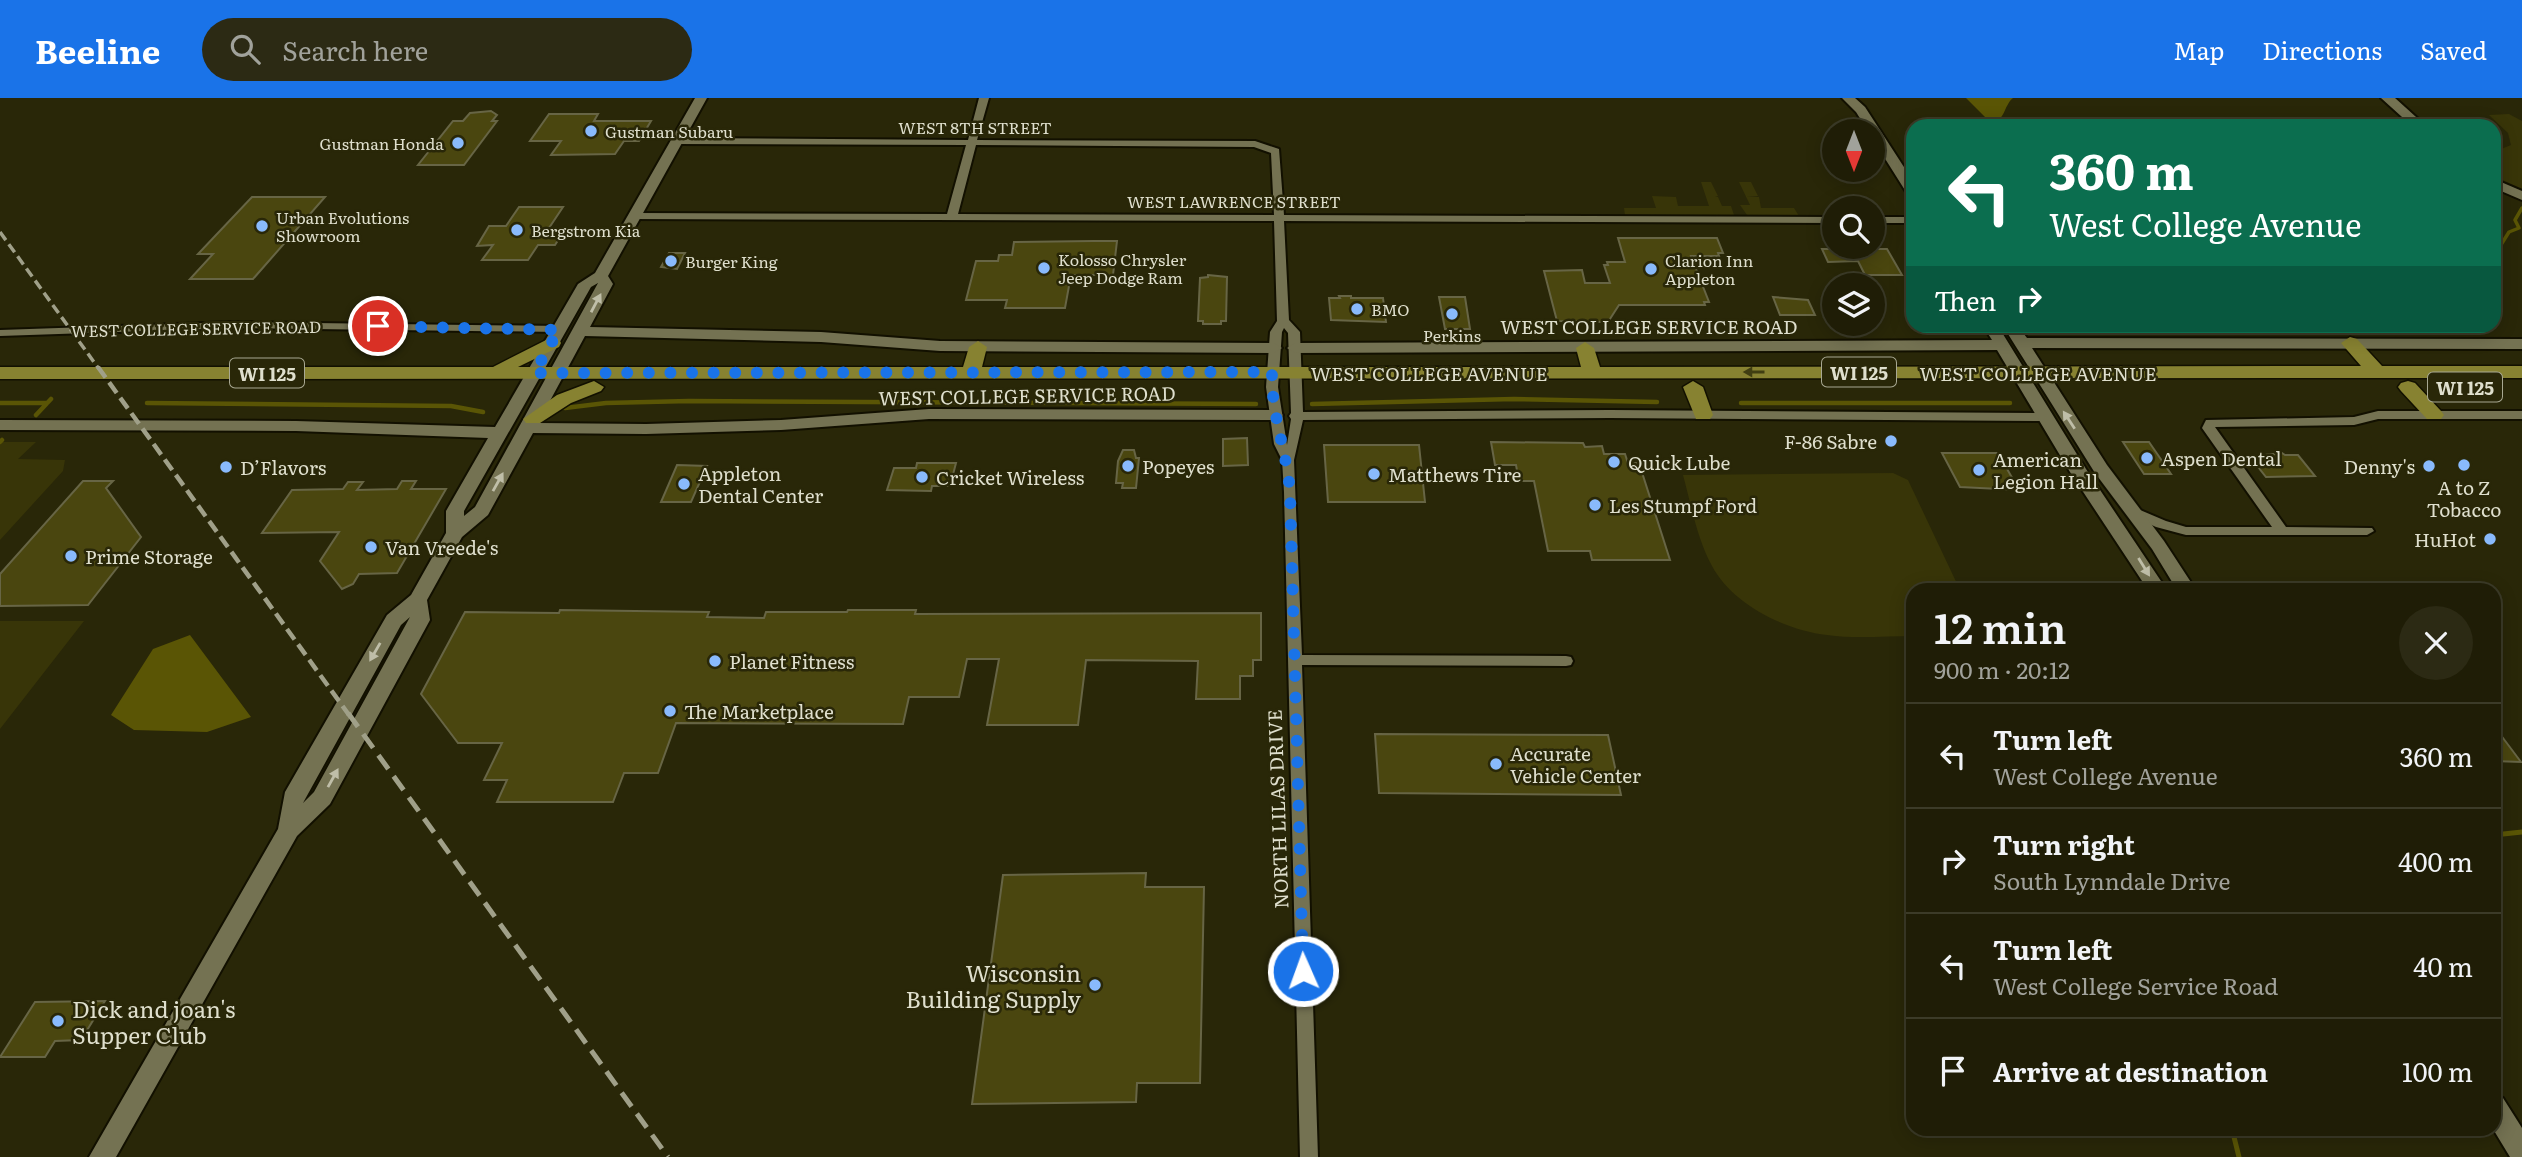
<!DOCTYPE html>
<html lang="en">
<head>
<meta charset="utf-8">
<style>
  body { margin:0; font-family:Literata,serif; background:#2c2a14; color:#f1f3f6; height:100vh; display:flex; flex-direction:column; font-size:26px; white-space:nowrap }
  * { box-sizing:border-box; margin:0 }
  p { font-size:23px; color:#a1a29b }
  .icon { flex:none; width:38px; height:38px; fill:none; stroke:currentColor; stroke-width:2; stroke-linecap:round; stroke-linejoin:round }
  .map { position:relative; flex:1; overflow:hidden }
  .details { position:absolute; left:1906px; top:485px; width:595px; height:553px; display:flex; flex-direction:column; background:#1f1d06; border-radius:21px; box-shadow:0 4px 18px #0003,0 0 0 2px #3c3b28 }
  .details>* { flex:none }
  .guide { position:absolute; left:1906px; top:21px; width:595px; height:214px; border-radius:21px; box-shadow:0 4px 18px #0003,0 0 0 2px #3c3b28; background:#0b6e4f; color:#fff; overflow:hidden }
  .needle { width:46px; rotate:180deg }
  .buttons { position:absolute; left:1822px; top:21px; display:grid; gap:14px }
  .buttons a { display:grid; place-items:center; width:63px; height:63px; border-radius:50%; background:#1f1d06; box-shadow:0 4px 18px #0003,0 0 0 2px #3c3b28; font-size:35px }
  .pin { position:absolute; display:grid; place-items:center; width:60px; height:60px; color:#fff; margin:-30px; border:4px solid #fff; border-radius:50%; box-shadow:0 2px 7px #0007 }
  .me { position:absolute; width:77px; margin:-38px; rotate:358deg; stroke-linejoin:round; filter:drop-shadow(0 0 5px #0008) }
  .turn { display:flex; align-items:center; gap:24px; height:147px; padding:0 28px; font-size:32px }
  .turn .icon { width:91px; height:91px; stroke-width:2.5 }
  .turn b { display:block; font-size:49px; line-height:60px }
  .then { display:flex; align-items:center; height:66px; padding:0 28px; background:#0003; gap:14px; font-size:26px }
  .round { display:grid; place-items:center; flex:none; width:74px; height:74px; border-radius:37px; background:#2c2a14 }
  .overview { display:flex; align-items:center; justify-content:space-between; height:119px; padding:0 28px }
  h1 { font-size:42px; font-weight:600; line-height:52px }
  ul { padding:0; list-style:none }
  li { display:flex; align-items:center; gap:21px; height:105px; padding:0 28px; border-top:2px solid #3c3b28 }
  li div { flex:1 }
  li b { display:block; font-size:26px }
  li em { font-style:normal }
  header { display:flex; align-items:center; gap:42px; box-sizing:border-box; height:98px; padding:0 35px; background:#1a73e8; color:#fff }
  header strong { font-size:33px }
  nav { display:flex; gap:38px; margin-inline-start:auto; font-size:24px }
  .search { width:490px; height:63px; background:#2c2a14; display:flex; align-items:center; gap:18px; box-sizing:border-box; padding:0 24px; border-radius:38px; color:#a1a29b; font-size:26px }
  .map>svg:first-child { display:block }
  .green { fill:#383508 }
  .water { fill:#5a5505 }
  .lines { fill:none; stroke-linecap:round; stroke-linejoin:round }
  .stream-far2 { stroke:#5a5505; stroke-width:3.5 }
  .stream-far1 { stroke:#5a5505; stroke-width:4.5 }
  .stream { stroke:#5a5505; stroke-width:5 }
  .building { fill:#4a460f; stroke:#676545; stroke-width:2 }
  .street-casing { stroke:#121000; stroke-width:4 }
  .secondary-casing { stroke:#121000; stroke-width:4 }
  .primary-casing { stroke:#121000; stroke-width:3 }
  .street { fill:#747252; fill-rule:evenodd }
  .secondary { fill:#747252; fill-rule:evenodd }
  .primary { fill:#878231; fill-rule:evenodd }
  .rail-far2 { stroke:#a0a089; stroke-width:3.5; stroke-dasharray:10 5; stroke-linecap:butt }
  .rail-far1 { stroke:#a0a089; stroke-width:4.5; stroke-dasharray:13 6; stroke-linecap:butt }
  .rail { stroke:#a0a089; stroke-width:5; stroke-dasharray:17 9; stroke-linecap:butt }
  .oneway { fill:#bfbea8 }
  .oneway2 { fill:#403e12 }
  .route { stroke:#1a73e8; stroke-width:12; stroke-dasharray:0 21.6 }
  .poi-dot { fill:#89bafc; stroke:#292708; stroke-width:2.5 }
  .labels { text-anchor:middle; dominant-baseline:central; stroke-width:5; stroke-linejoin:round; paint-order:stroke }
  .far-street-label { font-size:16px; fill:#dfdfcd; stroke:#292708 }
  .far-poi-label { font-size:16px; fill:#dfdfcd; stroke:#292708; text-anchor:start }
  .shield { fill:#292708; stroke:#a8a892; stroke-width:2 }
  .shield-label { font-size:18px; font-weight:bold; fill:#dfdfcd }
  .street-label { font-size:19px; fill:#dfdfcd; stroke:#292708 }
  .poi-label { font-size:19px; fill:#dfdfcd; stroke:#292708; text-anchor:start }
  .near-poi-label { font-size:23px; fill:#dfdfcd; stroke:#292708; text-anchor:end }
</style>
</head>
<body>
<header>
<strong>Beeline</strong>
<div class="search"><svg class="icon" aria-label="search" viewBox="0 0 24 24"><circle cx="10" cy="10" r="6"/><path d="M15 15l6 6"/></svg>Search here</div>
<nav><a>Map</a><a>Directions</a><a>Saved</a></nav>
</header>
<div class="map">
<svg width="2522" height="1059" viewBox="0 0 2522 1059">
  <rect width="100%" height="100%" fill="#292708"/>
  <path class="green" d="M2509 16 2522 23V91L2494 78V54L2511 47 2508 35 2489 17Z
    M1701 84H1711L1718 98H1715L1718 99 1722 108H1731L1734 117H1625L1624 110H1656L1652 98 1676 99 1678 108H1709Z
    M1739 84H1751L1758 98 1747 99H1759L1761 110H1794L1799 118 1747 117 1740 107H1750Z
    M0 344H36L18 361 65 362 63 373 0 442Z
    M1893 375 1908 382 1960 492H1913V538C1885 538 1855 541 1827 537 1785 532 1733 507 1712 468 1697 441 1691 406 1683 377Z
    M0 523H84L0 631Z"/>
  <path class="water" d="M1966 0H2013C2003 8 2006 24 1990 24Z
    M190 537 251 619 207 634 134 632 111 617 153 551Z"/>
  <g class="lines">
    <path class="stream-far2" d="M2494 158 2509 134 2519 130 2515 122 2522 110"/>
    <path class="stream-far1" d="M0 305H47
      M147 305 451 308 483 314
      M1741 305H2010
      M1312 306 1514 301 1657 304
      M565 310 606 305 689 303 1256 306
      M36 317 51 301
      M0 344 2 342"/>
    <path class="stream" d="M2494 737 2522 734
      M2232 1031 2239 1059"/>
  </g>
  <path class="building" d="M491 13 497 17 492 23H497L464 67H418L453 23H463L470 15Z
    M549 16H598L594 23H651L639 43H624L615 56 551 57 561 43H530Z
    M252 99H325L253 181H190L213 156H198Z
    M519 109H563L545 136H562L555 147H538L528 162H482L493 147 477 148 489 128H506Z
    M1618 140H1717L1723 155H1718L1719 158H1691L1709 204H1704L1705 207H1619L1608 224 1557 223 1544 173 1582 172 1585 185H1610L1604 167H1608L1607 164H1625Z
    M1093 143H1117L1113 177H1071L1065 210H1005L1007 202H966L976 163H998L999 157H1012L1014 144Z
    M1822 151H1887L1902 177H1865L1858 163 1828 164Z
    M669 155H685L677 171 661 169Z
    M1208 177 1227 179 1226 223H1221V226H1203V223H1198L1200 180 1208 179Z
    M1339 198H1351V200H1383L1386 224 1331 222 1329 200H1340Z
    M1439 199H1465L1470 231H1445Z
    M1773 199 1808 202 1815 217H1780Z
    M1247 340 1248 367 1223 368V341Z
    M1491 344 1583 345 1585 349 1602 348 1604 356H1625L1628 365H1639L1670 462H1592L1590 453H1548L1534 383H1519L1516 367H1495Z
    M2123 344H2149L2171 376H2144Z
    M1324 347H1419L1425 404H1328Z
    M1123 352H1134L1136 360H1139L1136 390H1122L1123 385H1116L1118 363Z
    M1942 355H1998L2019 392 1960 389Z
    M2282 355 2285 357H2298L2315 378 2266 379 2251 360H2266L2264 357Z
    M917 365H956L950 388H932L931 393 887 392 894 370H916Z
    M677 367 707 368 691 404H661Z
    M83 383H113L106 390 141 439 88 507 0 508V476Z
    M402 383H416L411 391H446L397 475 359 476 353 486 342 491 320 463 339 434 262 435 292 392 343 391 348 384H363L357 392 397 391Z
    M560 512 709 514 707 519 764 520 766 514H847L848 512H916L915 516 1261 515V562H1253V578H1240V601H1196L1198 563 1086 562 1078 627H987L999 561H967L959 599H909L903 626 676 625 658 675H624L613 704H497L507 682H484L502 645H458L421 596 465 514 559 515Z
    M2494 628 2521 664 2494 663Z
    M1375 636 1608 637 1621 697 1379 695Z
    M1146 775 1145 789H1204L1200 985H1137L1136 1004 972 1006 1003 777Z
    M105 903 81 942 55 943 45 959H0L35 904Z"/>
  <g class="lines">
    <defs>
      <path id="street" d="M979 0H989L977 42 1255 43 1279 51 1284 117 1834 119V125L1284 123 1289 222 1300 234 1303 314 1610 312 2044 315 2050 319 2044 323 1610 320 1303 322 1294 362 1302 557 1566 558 1571 559 1573 563 1571 567 1566 568 1302 567 1318 1059H1300L1284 394 1282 362 1274 346 1266 289 1270 234 1277 223 1274 123 635 121 630 118 635 115 947 116 966 47 676 46 671 43 676 40 968 42ZM976 47 1254 49 1271 55 1274 117 958 116ZM1284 230 1288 235 1291 315 1289 318 1291 321 1287 347 1278 289 1282 234Z
        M1872 119H1913V125H1872Z
        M235 224 559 228 565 231 559 234 235 230 0 238V232Z
        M2378 313H2522V321H2378L2354 327 2215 329 2286 429 2372 430 2374 433 2367 437H2186L2156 429 2128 416 2127 413 2133 409 2166 423 2186 429H2272L2202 330 2206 322 2354 319Z"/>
      <path id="secondary" d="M695 0H707L608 178 613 186 590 229 821 234 940 243 1274 245 1282 250 1274 255 940 253 821 244 585 238 538 325 646 326 781 322 929 311 1275 312 1283 317 1275 322 929 321 781 332 646 336 533 335 488 417 462 439 427 502 430 522 330 706 297 738 116 1059H89L278 731 285 694 387 517 411 497 446 435V413L488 340 296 333 0 332V322L296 323 495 329 578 186 595 175ZM598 185 475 409 464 418V413L591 189ZM410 519 314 694 303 705 401 527Z
        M1842 0H1855L1865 9 1913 83V98L1908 97 1872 40V33H1868L1856 14Z
        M2381 0H2395L2426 28H2412Z
        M2494 81 2522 93V102L2494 90Z
        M1983 228H1998L2086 371 2167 492H2148L2070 374 1997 252 1295 255 1287 250 1295 245 1992 242Z
        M2003 228H2018L2027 240 2522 241V251L2032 250 2107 367 2164 443 2196 492H2177L2152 451 2095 375Z
        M2494 997 2503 1000 2522 1030V1059H2510L2493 1031Z"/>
      <path id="primary" d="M552 239 559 241 561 245 559 249 518 269H963L969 249 978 243 987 249 982 269H1581L1576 250 1585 244 1594 250 1600 269 2361 268 2341 245 2350 239 2357 241 2382 268H2522V280L0 281V269H493Z
        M594 283 604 289 601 293 571 305 540 325H526L523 321 557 297Z
        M1693 283 1703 289 1713 317 1710 321H1696L1683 289Z
        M2408 283 2415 285 2441 313 2444 317 2441 321H2427L2401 293 2398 289 2401 285Z"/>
    </defs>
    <use href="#street" class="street-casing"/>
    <use href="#secondary" class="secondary-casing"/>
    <use href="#primary" class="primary-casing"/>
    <use href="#street" class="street"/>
    <use href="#secondary" class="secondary"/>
    <use href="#primary" class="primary"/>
    <path class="rail-far2" d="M0 134 99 271"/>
    <path class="rail-far1" d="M98 269 349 617"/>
    <path class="rail" d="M348 615 668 1059"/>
  </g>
  <defs><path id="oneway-solid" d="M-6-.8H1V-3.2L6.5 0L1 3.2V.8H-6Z" transform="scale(1.75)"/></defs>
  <g class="oneway">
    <use href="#oneway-solid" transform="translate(596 205) rotate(-62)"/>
    <use href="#oneway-solid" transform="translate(2069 322) rotate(-123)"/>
    <use href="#oneway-solid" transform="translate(498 384) rotate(-61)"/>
    <use href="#oneway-solid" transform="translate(2144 469) rotate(58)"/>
    <use href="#oneway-solid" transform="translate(375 554) rotate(120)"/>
    <use href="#oneway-solid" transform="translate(333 680) rotate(-61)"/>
  </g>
  <use class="oneway2" href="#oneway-solid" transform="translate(1754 274) rotate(-180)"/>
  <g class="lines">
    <path class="route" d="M378 228 559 232 534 275 1272 274C1271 317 1287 353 1290 394L1303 873"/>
  </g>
  <g class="poi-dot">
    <circle cx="591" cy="33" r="7"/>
    <circle cx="458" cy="45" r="7"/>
    <circle cx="262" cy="128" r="7"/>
    <circle cx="517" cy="132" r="7"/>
    <circle cx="671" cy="163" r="7"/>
    <circle cx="1044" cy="170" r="7"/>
    <circle cx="1651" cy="171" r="7"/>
    <circle cx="1357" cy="211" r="7"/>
    <circle cx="1452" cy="216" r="7"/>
    <circle cx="1891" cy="343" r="7"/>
    <circle cx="2147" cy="360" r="7"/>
    <circle cx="1614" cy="364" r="7"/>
    <circle cx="2464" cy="367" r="7"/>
    <circle cx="1128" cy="368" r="7"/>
    <circle cx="2429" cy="368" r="7"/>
    <circle cx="226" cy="369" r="7"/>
    <circle cx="1979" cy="372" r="7"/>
    <circle cx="1374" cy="376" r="7"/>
    <circle cx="922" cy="379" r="7"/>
    <circle cx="684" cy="386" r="7"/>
    <circle cx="1595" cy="407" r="7"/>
    <circle cx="2490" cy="441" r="7"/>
    <circle cx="371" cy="449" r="7"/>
    <circle cx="71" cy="458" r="7"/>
    <circle cx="715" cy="563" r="7"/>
    <circle cx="670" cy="613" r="7"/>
    <circle cx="1496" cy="666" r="7"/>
    <circle cx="1095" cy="887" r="7"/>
    <circle cx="58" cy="923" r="7"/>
  </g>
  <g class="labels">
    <g class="far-street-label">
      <text x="975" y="29">WEST 8TH STREET</text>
      <text x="1234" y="103">WEST LAWRENCE STREET</text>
      <text transform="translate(196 230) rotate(-1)">WEST COLLEGE SERVICE ROAD</text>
    </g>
    <g class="far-poi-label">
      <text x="605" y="33">Gustman Subaru</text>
      <text x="444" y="45" text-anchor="end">Gustman Honda</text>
      <text x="276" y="119">Urban Evolutions<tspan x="276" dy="18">Showroom</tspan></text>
      <text x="531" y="132">Bergstrom Kia</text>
      <text x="1058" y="161">Kolosso Chrysler<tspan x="1058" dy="18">Jeep Dodge Ram</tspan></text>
      <text x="1665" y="162">Clarion Inn<tspan x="1665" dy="18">Appleton</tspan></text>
      <text x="685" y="163">Burger King</text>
      <text x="1371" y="211">BMO</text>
      <text x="1452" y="237" text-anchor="middle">Perkins</text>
    </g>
    <g class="shield">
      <rect x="1822" y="259.5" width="74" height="29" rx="5"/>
      <rect x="230" y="260.5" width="74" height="29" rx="5"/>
      <rect x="2428" y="274.5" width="74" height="29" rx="5"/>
    </g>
    <g class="shield-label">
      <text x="1859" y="274">WI 125</text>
      <text x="267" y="275">WI 125</text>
      <text x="2465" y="289">WI 125</text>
    </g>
    <g class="street-label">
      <text x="1649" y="228">WEST COLLEGE SERVICE ROAD</text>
      <text x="1429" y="275">WEST COLLEGE AVENUE</text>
      <text x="2038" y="275">WEST COLLEGE AVENUE</text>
      <text transform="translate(1027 297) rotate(-1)">WEST COLLEGE SERVICE ROAD</text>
      <text transform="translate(1277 711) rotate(-92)">NORTH LILAS DRIVE</text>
    </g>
    <g class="poi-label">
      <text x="1877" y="343" text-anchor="end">F-86 Sabre</text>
      <text x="2161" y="360">Aspen Dental</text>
      <text x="1993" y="361">American<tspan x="1993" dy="22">Legion Hall</tspan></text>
      <text x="1628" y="364">Quick Lube</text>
      <text x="1142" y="368">Popeyes</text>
      <text x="2415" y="368" text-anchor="end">Denny's</text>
      <text x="240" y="369">D’Flavors</text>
      <text x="698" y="375">Appleton<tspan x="698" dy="22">Dental Center</tspan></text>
      <text x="1388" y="376">Matthews Tire</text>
      <text x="936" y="379">Cricket Wireless</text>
      <text x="2464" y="389" text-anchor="middle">A to Z<tspan x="2464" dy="22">Tobacco</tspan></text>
      <text x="1609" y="407">Les Stumpf Ford</text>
      <text x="2476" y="441" text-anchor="end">HuHot</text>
      <text x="385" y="449">Van Vreede's</text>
      <text x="85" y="458">Prime Storage</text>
      <text x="729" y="563">Planet Fitness</text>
      <text x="684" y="613">The Marketplace</text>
      <text x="1510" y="655">Accurate<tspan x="1510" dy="22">Vehicle Center</tspan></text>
    </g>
    <g class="near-poi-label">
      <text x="1081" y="874">Wisconsin<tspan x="1081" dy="26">Building Supply</tspan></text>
      <text x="72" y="910" text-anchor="start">Dick and joan's<tspan x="72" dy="26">Supper Club</tspan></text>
    </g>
  </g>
</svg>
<div class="buttons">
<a><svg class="needle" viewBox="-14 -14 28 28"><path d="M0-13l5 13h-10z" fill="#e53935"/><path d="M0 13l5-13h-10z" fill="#a1a29b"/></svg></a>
<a><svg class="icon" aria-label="search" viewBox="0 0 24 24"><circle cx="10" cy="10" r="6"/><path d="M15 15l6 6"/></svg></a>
<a><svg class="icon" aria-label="layers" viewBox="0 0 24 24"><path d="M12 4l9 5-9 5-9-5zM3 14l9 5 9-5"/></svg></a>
</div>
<div class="pin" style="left:378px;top:228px;background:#d93025"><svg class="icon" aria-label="arrive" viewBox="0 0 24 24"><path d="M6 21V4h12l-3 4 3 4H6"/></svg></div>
<svg class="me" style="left:1303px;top:873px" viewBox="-20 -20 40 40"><circle r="17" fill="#1a73e8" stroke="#fff" stroke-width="3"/><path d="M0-11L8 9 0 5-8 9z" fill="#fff"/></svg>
<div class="guide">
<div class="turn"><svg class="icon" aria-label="left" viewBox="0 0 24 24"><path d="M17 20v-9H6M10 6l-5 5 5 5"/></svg><div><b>360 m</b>West College Avenue</div></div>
<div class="then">Then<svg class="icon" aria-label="right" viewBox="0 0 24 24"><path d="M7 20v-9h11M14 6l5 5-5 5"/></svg></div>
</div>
<section class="details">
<div class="overview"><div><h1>12 min</h1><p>900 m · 20:12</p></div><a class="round"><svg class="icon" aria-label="close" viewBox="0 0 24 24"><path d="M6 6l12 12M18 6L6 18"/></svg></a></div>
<ul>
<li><svg class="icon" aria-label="left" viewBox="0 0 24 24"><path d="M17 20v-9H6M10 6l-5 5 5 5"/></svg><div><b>Turn left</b><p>West College Avenue</p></div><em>360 m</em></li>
<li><svg class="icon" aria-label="right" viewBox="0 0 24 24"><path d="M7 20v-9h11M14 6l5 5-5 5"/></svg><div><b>Turn right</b><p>South Lynndale Drive</p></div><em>400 m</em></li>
<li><svg class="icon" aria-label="left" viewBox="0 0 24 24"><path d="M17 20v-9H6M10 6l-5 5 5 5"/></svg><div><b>Turn left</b><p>West College Service Road</p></div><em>40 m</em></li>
<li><svg class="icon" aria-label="arrive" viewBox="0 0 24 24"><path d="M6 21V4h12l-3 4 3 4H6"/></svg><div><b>Arrive at destination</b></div><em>100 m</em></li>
</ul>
</section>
</div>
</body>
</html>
